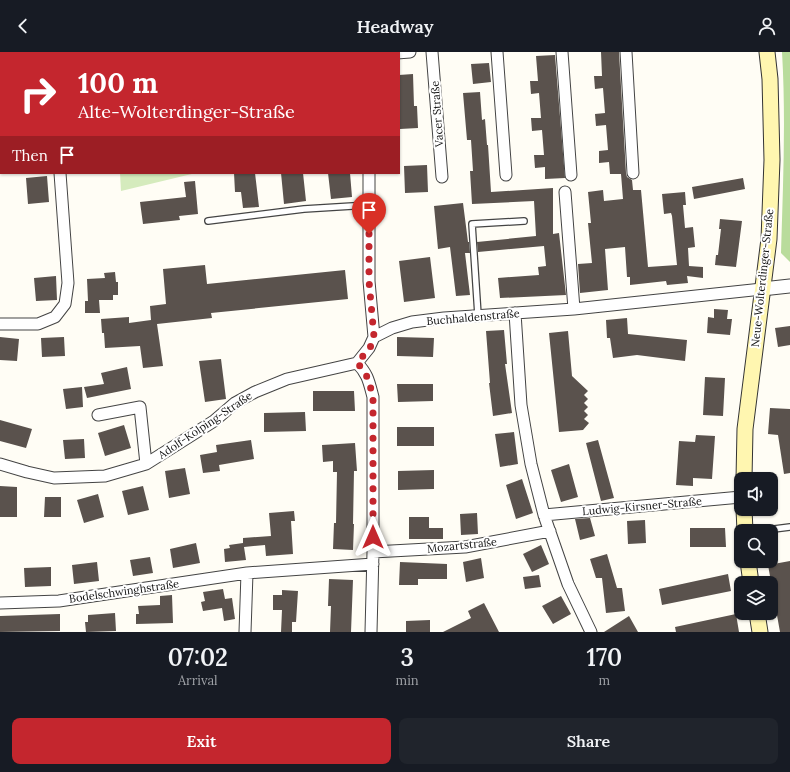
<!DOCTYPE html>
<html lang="en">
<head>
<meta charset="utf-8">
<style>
  body { margin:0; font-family:Lora,serif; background:#20242c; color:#f1f3f6; height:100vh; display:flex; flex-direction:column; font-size:15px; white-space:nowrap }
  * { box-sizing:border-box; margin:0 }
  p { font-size:13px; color:#9ea1a6 }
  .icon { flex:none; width:22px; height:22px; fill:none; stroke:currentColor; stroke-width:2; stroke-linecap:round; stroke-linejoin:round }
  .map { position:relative; height:580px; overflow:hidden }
  .drawer { display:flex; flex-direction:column; background:#171b24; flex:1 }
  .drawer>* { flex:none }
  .top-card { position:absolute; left:0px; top:0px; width:400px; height:122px; box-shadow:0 1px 3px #0004; background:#c4262e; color:#fff; overflow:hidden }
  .fabs { position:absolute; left:734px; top:420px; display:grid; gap:8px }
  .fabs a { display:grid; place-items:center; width:44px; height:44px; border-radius:8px; background:#171b24; box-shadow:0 1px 3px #0004; font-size:20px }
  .pin { position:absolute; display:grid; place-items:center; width:34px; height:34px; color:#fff; margin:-41px -17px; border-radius:50% 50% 50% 0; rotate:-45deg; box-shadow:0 0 4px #0007 }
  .pin .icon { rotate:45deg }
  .me { position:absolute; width:44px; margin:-22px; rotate:0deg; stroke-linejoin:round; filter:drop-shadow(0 0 3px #0008) }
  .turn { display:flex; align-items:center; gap:14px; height:84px; padding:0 12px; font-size:18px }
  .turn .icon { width:52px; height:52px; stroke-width:2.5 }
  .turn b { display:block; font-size:28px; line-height:34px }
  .then { display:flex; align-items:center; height:38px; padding:0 12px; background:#0003; gap:8px; font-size:15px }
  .eta { display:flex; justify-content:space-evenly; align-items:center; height:68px; text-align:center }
  .eta b { font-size:24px; font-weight:600; line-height:28px }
  .button { display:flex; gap:8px; margin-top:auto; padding:8px 12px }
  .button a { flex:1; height:46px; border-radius:8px; background:#c4262e; color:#fff; font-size:16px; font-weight:600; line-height:46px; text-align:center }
  .button a+a { background:#20242c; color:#f1f3f6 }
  header { display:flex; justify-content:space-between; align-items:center; height:52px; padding:0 12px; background:#171b24; font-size:18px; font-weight:600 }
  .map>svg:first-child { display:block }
  .green { fill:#d5ebbd }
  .forest { fill:#b9dc9c }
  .building { fill:#5a524d }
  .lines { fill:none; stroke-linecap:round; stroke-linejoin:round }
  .service-casing { stroke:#444; stroke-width:8 }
  .minor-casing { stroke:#444; stroke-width:13 }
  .tertiary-casing { stroke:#444; stroke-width:15 }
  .secondary-casing { stroke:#333; stroke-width:17 }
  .service { stroke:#fff; stroke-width:5.5 }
  .minor { stroke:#fff; stroke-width:11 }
  .tertiary { stroke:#fff; stroke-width:13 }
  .secondary { stroke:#fff6b0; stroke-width:15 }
  .route { stroke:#c4262e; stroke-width:7; stroke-dasharray:0 12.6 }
  .labels { text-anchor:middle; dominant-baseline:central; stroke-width:4; stroke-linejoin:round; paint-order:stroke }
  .street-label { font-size:11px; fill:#111; stroke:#fff }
</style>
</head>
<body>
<header><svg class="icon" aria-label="back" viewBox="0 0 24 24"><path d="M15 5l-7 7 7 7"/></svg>Headway<svg class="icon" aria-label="person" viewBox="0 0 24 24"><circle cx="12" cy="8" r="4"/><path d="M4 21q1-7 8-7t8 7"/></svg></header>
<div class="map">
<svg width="790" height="580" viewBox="0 0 790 580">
  <rect width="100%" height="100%" fill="#fffdf5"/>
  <path class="green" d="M120 121H196L121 139Z"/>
  <path class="forest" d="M782 0H790V210L781 201C783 134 786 67 782 0Z"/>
  <path class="building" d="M601 0H619L626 121 627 125 632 128 633 138H641L648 215 677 213 672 164 671 161 664 162 662 142 685 140 686 153H683L685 176 693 175 695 195 688 196 689 214 703 215V226L687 224 688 231 667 233 666 229 630 233V225H627L625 195 605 197 608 238 580 241 578 212 592 211 588 171H591L588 140 603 138 604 149 623 147 621 122H610L609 110 599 111V99L608 98 606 73 596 74 595 62 605 61 603 36 595 37 594 24H602Z
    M555 3 565 126 545 127V115L535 116 534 103H544L542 78 532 79 531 66H541L539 41 531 42 530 29H538L536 4Z
    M489 11 491 30 473 32 471 12Z
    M413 22 414 54H417L418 76 400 77 399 23Z
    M480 40 482 68 485 67 487 93H488L491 140 553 136V182L559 181 566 243 500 246 498 226 539 223 538 215 546 214 544 194 478 200 477 190 536 184 534 149 472 152 470 119H473L471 88H467L463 41Z
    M427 113 428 140 405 141 404 114Z
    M234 121H255L259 155 243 156 241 140H235Z
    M281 121H303L306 149 284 152Z
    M328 121H350L352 145 331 147Z
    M47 124 49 150 28 152 26 126Z
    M743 126 745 137 694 147 692 135Z
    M195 129 198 162 179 164 180 168 143 172 140 150 186 145 184 130Z
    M463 151 468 190H469L470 201H465L470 243 456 244 450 195 438 197 434 154Z
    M720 167 742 169 736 215 715 213 716 203H718L721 177H719Z
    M430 205 435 246 404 250 399 209Z
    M205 213 207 232 345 218 348 247 211 261 212 266 157 272 163 314 143 316 140 294 105 296 104 281H102L101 267 129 265V271L151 268 150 254 166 252 163 217Z
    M115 220 116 230H118V243H113V248H99L100 261H85V249H88L87 227 105 226 104 221Z
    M56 224 57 248 36 249 34 226Z
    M714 257 728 258 727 267H732L730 283 707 281 708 265 714 266Z
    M627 266 628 282 687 288 685 309 637 303 613 306 610 286H607L606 268Z
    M790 274V293L778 295 775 276Z
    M504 278 507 312H505L512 361 493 364 489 331H490L486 279Z
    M568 279 572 324 588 339 584 343 588 347 584 351 588 355 584 359 588 363 584 367 589 371 583 378 559 380 549 281Z
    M0 285 19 287 17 309 0 308Z
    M64 285 65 304 42 305 41 286Z
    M397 285 434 286 433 305 397 304Z
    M221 307 226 347 205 350 199 309Z
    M127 315 131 337 87 346 84 335 104 332 101 321Z
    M705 325 725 326 723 364 703 363Z
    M397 332H433V349L398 350Z
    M82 335 83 355 66 357 63 337Z
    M313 339H354L355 359H313Z
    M770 356 790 357V421L784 422 778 383 768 382Z
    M305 360 306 379 264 380V361Z
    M0 368 32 377 26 396 0 389Z
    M124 373 131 396 105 404 98 381Z
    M397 375H434V394H397Z
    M514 380 518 412 500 415 495 382Z
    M696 383 715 384 712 427 693 426V434L676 433 679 389 695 390Z
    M84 387 85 406 65 407 63 388Z
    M251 388 254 407 219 413 220 419 203 421 200 403 217 400 216 393Z
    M598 388 614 446 601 449 586 391Z
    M355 391 357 419H354L353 472H354L353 498 333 497 334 471H336L337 420H333V409L323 410 322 393Z
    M569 412 578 445 561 450 551 418Z
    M185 416 190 442 169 446 165 419Z
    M434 418V437L398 438V419Z
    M522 427 533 461 516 467 506 433Z
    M0 434 17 435V465H0Z
    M143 434 149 458 128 463 122 439Z
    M98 442 104 465 84 471 77 448Z
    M45 445H61V465H44Z
    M294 459 295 469H291L293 502 266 504 265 493 244 495 246 508 225 510 224 497 230 496 229 493 243 491V486L271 484 269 461Z
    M477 461 478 482 461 483 460 462Z
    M409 465H429V476H443V487H409Z
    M590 466 595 484 580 488 575 467Z
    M645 468 646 491 628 492 627 469Z
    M690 476H725L726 495H690Z
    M196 491 200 511 173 516 170 497Z
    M541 493 549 512 532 520 523 502Z
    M607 502 617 536H622L625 559 606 561 602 526H596L590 507Z
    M150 505 153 521 133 524 130 508Z
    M481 506 484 526 466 530 463 510Z
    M790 509V580H780L768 513Z
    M97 510 99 529 74 532 72 513Z
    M400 510 447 512V527H418V533H399Z
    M51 515V534L25 535 24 516Z
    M728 522 731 539 662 553 659 537Z
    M539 523 541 535 525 537 523 525Z
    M329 527 353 528 351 580H330L331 554H328Z
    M223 537 225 547 232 546 235 567 224 569 222 556 203 559 201 550 205 549 203 540Z
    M282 538 298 539 296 570H292V580H281L282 558H273V543H282Z
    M172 543 173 571 136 572V562H139L138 554 160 553V544Z
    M561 544 571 562 553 572 542 554Z
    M484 551 499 580H443L471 566 468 559Z
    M115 561 116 579 86 580 85 570H88V563Z
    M60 562V579L0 580V564Z
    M736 562 739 580H676L675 575Z
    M629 564 638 580H604Z
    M430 568V580H406V569Z"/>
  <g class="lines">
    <defs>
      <path id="service" d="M208 169 304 157 369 153
        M478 263 472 172 524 169
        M758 479 790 475"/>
      <path id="minor" d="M52 0V1
        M432 0 442 125
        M497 0 506 123
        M562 0 571 123
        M626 0 633 121
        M368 1V0
        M397 1 410 0
        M565 140 574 257
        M515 261 521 353 531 412 544 463 568 532 591 580
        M0 272H38L55 265 65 252 68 231 60 121
        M374 285 392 276 412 270 444 266 574 257 762 237
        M357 311C368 322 369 330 373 345V500L371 580
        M357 311 369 296 374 285 369 229V121
        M98 363 140 355 146 412
        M0 412 27 420 54 426 105 424 146 412 214 369 235 351 255 340 287 327 357 311
        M544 463 741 445
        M373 500 465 495 550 479
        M0 551 59 549 247 521 373 512
        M245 580 247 521"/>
      <path id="tertiary" d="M762 237 790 234"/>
      <path id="secondary" d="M744 427 745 377 769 187 772 108 770 27 767 0
        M744 457 745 479
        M748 509 751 531
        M757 561 760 580"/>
    </defs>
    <use href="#service" class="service-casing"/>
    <use href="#minor" class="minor-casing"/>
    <use href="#tertiary" class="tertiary-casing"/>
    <use href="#secondary" class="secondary-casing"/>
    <use href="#service" class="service"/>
    <use href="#minor" class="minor"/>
    <use href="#tertiary" class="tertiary"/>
    <use href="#secondary" class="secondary"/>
  </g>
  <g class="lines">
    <path class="route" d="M369 182V229L374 285 370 296 357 311C368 322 369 330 373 345V485"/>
  </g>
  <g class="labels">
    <g class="street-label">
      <text transform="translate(437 62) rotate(-94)">Vacer Straße</text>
      <text transform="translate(762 226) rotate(-84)">Neue-Wolterdinger-Straße</text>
      <text transform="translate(473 265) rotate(-5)">Buchhaldenstraße</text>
      <text transform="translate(205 373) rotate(-34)">Adolf-Kolping-Straße</text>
      <text transform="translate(642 454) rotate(-5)">Ludwig-Kirsner-Straße</text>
      <text transform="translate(462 493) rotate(-6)">Mozartstraße</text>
      <text transform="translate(124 539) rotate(-8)">Bodelschwinghstraße</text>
    </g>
  </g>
</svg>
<div class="fabs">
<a><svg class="icon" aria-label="sound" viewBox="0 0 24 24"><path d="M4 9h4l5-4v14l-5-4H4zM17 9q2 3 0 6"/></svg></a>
<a><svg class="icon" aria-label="search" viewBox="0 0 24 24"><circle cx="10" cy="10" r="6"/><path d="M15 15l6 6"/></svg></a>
<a><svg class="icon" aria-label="layers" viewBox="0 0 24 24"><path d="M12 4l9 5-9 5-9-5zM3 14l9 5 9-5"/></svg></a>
</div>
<div class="pin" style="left:369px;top:182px;background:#d93025"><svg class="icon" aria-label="arrive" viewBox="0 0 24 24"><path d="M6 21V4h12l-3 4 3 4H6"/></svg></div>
<svg class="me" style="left:373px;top:485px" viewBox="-20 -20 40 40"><path d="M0-17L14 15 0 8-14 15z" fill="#c4262e" stroke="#fff" stroke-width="4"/></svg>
<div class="top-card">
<div class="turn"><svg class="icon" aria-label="right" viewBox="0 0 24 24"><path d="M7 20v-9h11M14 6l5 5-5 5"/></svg><div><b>100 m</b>Alte-Wolterdinger-Straße</div></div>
<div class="then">Then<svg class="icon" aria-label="arrive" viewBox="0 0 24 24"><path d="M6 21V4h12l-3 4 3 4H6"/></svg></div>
</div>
</div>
<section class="drawer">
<div class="eta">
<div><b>07:02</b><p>Arrival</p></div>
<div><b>3</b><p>min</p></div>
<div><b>170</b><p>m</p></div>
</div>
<div class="button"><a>Exit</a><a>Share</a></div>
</section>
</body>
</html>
